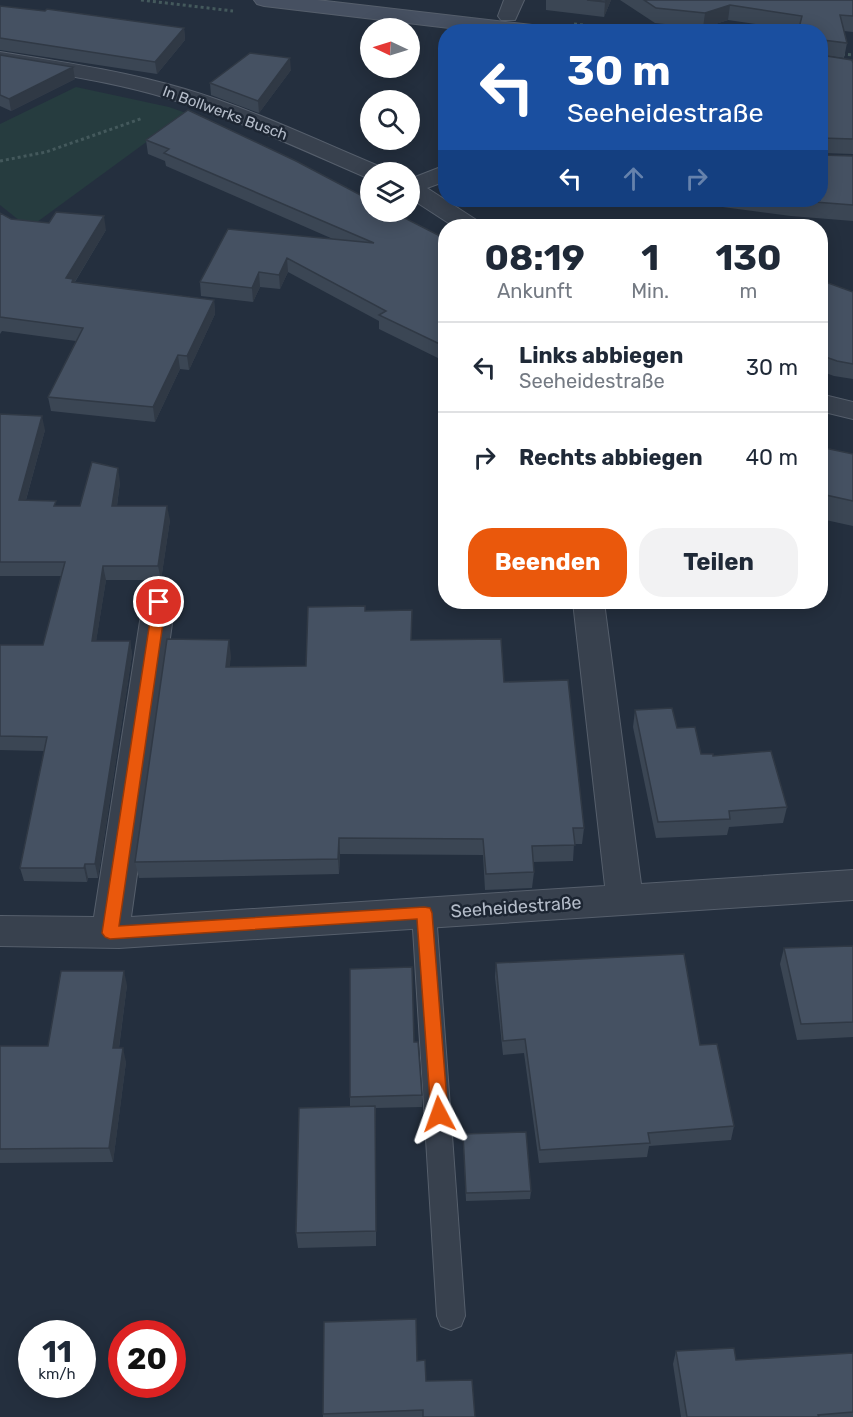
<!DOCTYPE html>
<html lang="de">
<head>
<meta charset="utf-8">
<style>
  body { margin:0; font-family:Rubik,sans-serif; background:#f2f2f3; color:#1f2937; height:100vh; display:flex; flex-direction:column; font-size:22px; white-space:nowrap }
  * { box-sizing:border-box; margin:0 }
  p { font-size:20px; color:#747a83 }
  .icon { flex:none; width:33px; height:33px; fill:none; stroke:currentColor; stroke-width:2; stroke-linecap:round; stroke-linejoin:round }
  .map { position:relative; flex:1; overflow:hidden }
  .side { position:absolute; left:438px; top:219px; width:390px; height:390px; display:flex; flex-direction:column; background:#fff; border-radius:24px; box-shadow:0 3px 15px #0003 }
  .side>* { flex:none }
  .hud { position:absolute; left:438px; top:24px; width:390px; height:183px; border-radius:24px; box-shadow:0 3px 15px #0003; background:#1a4fa0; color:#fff; overflow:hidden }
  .needle { width:39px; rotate:274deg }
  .tools { position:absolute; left:360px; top:18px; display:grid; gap:12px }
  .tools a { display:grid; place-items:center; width:60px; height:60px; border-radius:50%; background:#fff; box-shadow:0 3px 15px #0003; font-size:30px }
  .speed { position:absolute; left:18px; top:1320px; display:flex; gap:12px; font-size:30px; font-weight:700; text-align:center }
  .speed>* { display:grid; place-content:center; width:78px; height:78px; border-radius:50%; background:#fff; box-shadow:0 3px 15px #0003; line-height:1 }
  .speed small { font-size:15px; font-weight:400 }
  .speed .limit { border:9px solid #d22; background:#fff; color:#111 }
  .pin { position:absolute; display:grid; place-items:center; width:51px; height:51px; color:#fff; margin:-26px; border:3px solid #fff; border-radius:50%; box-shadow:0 2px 6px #0007 }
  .me { position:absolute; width:66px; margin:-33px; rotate:356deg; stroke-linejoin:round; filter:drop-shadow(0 0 4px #0008) }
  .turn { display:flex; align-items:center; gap:21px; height:126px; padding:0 30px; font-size:27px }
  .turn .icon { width:78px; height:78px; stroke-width:2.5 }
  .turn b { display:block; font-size:42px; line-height:51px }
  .lanes { display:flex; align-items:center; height:57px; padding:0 30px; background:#0003; justify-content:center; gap:30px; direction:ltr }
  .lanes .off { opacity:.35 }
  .eta { display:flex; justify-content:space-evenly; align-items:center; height:102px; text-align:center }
  .eta b { font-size:36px; font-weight:700; line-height:42px }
  .cta { display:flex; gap:12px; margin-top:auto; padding:12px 30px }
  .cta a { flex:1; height:69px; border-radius:24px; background:#ea580c; color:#fff; font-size:24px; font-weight:700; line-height:69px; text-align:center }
  .cta a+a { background:#f2f2f3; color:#1f2937 }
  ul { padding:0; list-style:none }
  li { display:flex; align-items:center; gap:18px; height:90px; padding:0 30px; border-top:2px solid #e0e1e3 }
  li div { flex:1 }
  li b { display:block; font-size:22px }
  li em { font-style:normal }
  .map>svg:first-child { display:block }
  .green { fill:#263c3f }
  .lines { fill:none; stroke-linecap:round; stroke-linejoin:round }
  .lane-casing { stroke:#565f6c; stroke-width:2 }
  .street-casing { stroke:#565f6c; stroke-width:2 }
  .secondary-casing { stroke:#565f6c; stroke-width:2 }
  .path { stroke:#44595c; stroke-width:3; stroke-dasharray:3 3; stroke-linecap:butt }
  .lane { fill:#38414e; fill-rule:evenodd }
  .street { fill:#38414e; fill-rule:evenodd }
  .secondary { fill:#465061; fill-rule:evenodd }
  .wall { fill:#3b4654 }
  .shaded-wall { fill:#303945 }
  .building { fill:#455162; stroke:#303945; stroke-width:1.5 }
  .route { fill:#ea580c; stroke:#983908; stroke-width:1.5 }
  .labels { text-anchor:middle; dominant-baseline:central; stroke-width:5; stroke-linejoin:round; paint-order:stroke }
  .far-street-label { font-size:15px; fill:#b4bcc9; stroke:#1d2633 }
  .street-label { font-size:18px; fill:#b4bcc9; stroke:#1d2633 }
</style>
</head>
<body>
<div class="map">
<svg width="853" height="1417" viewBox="0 0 853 1417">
  <rect width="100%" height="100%" fill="#242f3e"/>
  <path class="green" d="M76 87 169 107 186 113 37 222 20 221 0 205V124Z"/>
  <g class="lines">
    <defs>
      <path id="lane" d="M424 904 432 906 436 913 465 1316 461 1326 451 1330 441 1326 437 1316 412 913 416 906Z"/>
      <path id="street" d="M504 0H524L515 20H501L498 16Z
        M0 52C62 62 124 71 185 89 252 109 316 140 381 167L385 172H370V178L365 177C300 149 237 119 170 99 115 82 57 74 0 64Z
        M446 165V181L427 188 478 221 481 226H453L410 198V179Z
        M820 394 853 402V419L820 411Z
        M159 591 170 594 175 602 131 917 605 886 573 602H604L641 884 853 870V900L119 948 0 946V916L94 917 143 602 148 594Z"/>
      <path id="secondary" d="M254 0H317L541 26 548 28 551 32H483L264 6 257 4Z"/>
    </defs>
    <use href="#lane" class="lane-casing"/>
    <use href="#street" class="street-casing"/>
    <use href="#secondary" class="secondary-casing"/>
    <path class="path" d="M141 0 233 11
      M574 24 642 32
      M842 54 853 55
      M0 161 46 152 143 118"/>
    <use href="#lane" class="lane"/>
    <use href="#street" class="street"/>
    <use href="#secondary" class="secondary"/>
  </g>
  <path class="wall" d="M546 0H611L604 17 546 10Z
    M620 0H853V32L844 31 847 43 844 58 821 55 853 63V154L821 153V155L853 156V221L791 216 670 200H820L798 30 728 20 703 28 655 23Z
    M0 6 184 28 185 40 157 74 0 50Z
    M0 55 75 79 11 111 0 106Z
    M291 70 259 113 211 95 210 83Z
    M146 140 446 239V362L379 329V321L288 272 280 289 260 287 253 302 201 296 200 282 333 239 166 166 165 161 148 154Z
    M0 213 11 219 106 230 75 282 214 300 215 314 189 370 180 369 155 422 51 411 48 397 76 341 2 331 0 334Z
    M820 280 853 292V379L834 376 820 371Z
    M0 414 45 430 26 500 57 506H80L120 482 117 506 170 520 161 580H106L96 641H130L132 655 98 878H88L87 882 24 881 20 868 44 751 0 750V645H43L61 576H0Z
    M820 447 853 454V526L821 519Z
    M365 611 412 640 504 682 584 828 582 844H574L573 861 533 862 534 872 532 888 485 890 483 855 340 854 339 874 139 878 135 862 231 656 229 667 306 666Z
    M635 710 677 728 701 754 713 756 787 807 783 823 729 827 727 835 656 838 633 727Z
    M853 946V1037L797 1040 780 964 784 948Z
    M496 963 700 1045 734 1126 731 1140 649 1146 647 1157 539 1163 524 1053 503 1055 495 977Z
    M127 985 119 1048 126 1062 113 1162 0 1163V1046H48Z
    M414 1042 422 1095V1107L376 1108V1246L298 1248 296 1233 350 1107V1097Z
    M463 1134 531 1191 530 1199 466 1201Z
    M676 1351 736 1360 853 1353V1417H681L673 1364Z
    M417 1361 426 1381 475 1417H323V1414Z"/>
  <path class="shaded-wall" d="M606 0H611L604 17 605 2Z
    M730 5 728 20 703 28 705 13Z
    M184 28 185 40 157 74 155 62Z
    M290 58 291 70 259 113 258 101Z
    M73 67 75 79 11 111 9 99Z
    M104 216 106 230 74 283 66 278Z
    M287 258 288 272 280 289 279 275Z
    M259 272 260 287 253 302 252 288Z
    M214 300 215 314 189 370 187 356Z
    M178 355 180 369 155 422 153 407Z
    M42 416 45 430 22 514 19 500Z
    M118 468 120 482 115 520 112 506Z
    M167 506 170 520 161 580 158 566Z
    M103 566 106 580 94 655 92 641Z
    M229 640 231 656 228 684 226 667Z
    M130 641 132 655 98 878 95 864Z
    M339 838 340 854 339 874 338 859Z
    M85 864 88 878 87 882 84 868Z
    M124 971 127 985 117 1062 113 1048Z
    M123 1048 126 1062 113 1162 109 1148Z
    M375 1106 376 1122V1246V1231Z"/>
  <path class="building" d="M587 0H606L605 2Z
    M644 0H853V16L840 15 847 43 823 40 820 42V32H798L802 16 730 5 705 13 656 8Z
    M0 6 45 11 47 9 184 28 155 62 0 38Z
    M820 44 821 55 852 60 853 63V139L821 138V155L853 156V205L789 200H820Z
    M250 53 290 58 258 101 210 83Z
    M0 55 73 67 9 99 0 95Z
    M188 110 296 161 370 200V212H393L446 239V347L379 315 386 311 287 258 279 275 259 272 252 288 200 282 228 229 374 243 164 153 169 149 146 140Z
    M56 212 104 216 66 278 73 279 72 282 214 300 187 356 178 355 153 407 48 397 83 328 0 317V213L11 219 49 223Z
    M658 221 674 226H642Z
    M820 280 853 292V364L837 361 820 355Z
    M0 414 42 416 19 500 56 501 54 506H80L92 462 118 468 112 506H167L158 566H103L92 641H130L95 864H85L84 868H20L47 737 0 736V645H43L65 562H0Z
    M820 447 853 454V501L826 495 820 482Z
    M365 606V611L412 610 411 640 501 639 504 682 568 680 584 828H573L575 845 532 846 534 872 486 874 483 839 339 838 338 859 135 862 167 639 229 640 226 667 306 666 308 607Z
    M672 708 677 728 695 727 701 754H713V756L771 751 787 807 729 811 730 819 658 822 635 710Z
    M853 946V1022L801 1024 784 948Z
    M684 954 700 1045 717 1044 734 1126 648 1133 650 1143 540 1150 525 1039 503 1041 496 963Z
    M412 967 414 1042H418L422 1095 350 1097V969Z
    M61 971H124L113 1048H123L109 1148 0 1149V1046H48Z
    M375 1106 376 1231 296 1233 299 1108Z
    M526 1132 531 1191 466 1193 463 1134Z
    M416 1319 417 1361 425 1360 426 1381 472 1380 475 1417H423V1410L323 1414 324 1322Z
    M734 1348 736 1360 853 1353V1412L818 1415 819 1417H687L676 1351Z"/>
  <path class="route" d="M159 598 166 602 119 926 424 907 430 908 432 913 448 1114 445 1119 439 1121 433 1119 431 1114 417 919 110 939 105 937 102 933 153 602Z"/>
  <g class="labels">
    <g class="far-street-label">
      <text transform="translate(225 113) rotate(20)">In Bollwerks Busch</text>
    </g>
    <g class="street-label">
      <text transform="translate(516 907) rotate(-4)">Seeheidestraße</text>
    </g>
  </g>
</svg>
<div class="tools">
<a><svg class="needle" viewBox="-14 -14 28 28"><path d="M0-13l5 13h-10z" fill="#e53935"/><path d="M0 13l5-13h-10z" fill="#747a83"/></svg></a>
<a><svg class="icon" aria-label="search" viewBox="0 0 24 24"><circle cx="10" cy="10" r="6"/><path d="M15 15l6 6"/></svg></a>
<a><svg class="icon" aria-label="layers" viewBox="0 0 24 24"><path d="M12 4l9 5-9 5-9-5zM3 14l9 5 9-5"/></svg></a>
</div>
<div class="speed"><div>11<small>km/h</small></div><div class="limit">20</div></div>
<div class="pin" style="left:159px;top:602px;background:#d93025"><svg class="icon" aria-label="arrive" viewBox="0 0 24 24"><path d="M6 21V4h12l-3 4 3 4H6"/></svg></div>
<svg class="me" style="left:439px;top:1114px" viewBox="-20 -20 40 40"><path d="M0-17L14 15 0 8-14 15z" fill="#ea580c" stroke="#fff" stroke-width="4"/></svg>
<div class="hud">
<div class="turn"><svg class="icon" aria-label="left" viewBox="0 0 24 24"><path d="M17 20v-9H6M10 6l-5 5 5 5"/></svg><div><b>30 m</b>Seeheidestraße</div></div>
<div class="lanes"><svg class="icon" aria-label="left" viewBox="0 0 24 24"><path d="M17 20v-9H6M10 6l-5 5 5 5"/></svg><svg class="icon off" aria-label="ahead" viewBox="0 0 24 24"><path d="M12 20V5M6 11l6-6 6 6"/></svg><svg class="icon off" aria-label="right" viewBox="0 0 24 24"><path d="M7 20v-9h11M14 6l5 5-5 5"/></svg></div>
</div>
<section class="side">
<div class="eta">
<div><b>08:19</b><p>Ankunft</p></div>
<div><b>1</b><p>Min.</p></div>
<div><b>130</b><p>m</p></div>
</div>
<ul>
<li><svg class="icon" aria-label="left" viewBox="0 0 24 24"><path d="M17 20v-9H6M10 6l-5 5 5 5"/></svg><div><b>Links abbiegen</b><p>Seeheidestraße</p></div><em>30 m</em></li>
<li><svg class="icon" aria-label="right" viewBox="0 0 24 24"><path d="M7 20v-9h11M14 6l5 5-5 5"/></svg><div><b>Rechts abbiegen</b></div><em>40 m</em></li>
</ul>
<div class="cta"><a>Beenden</a><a>Teilen</a></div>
</section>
</div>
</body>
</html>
